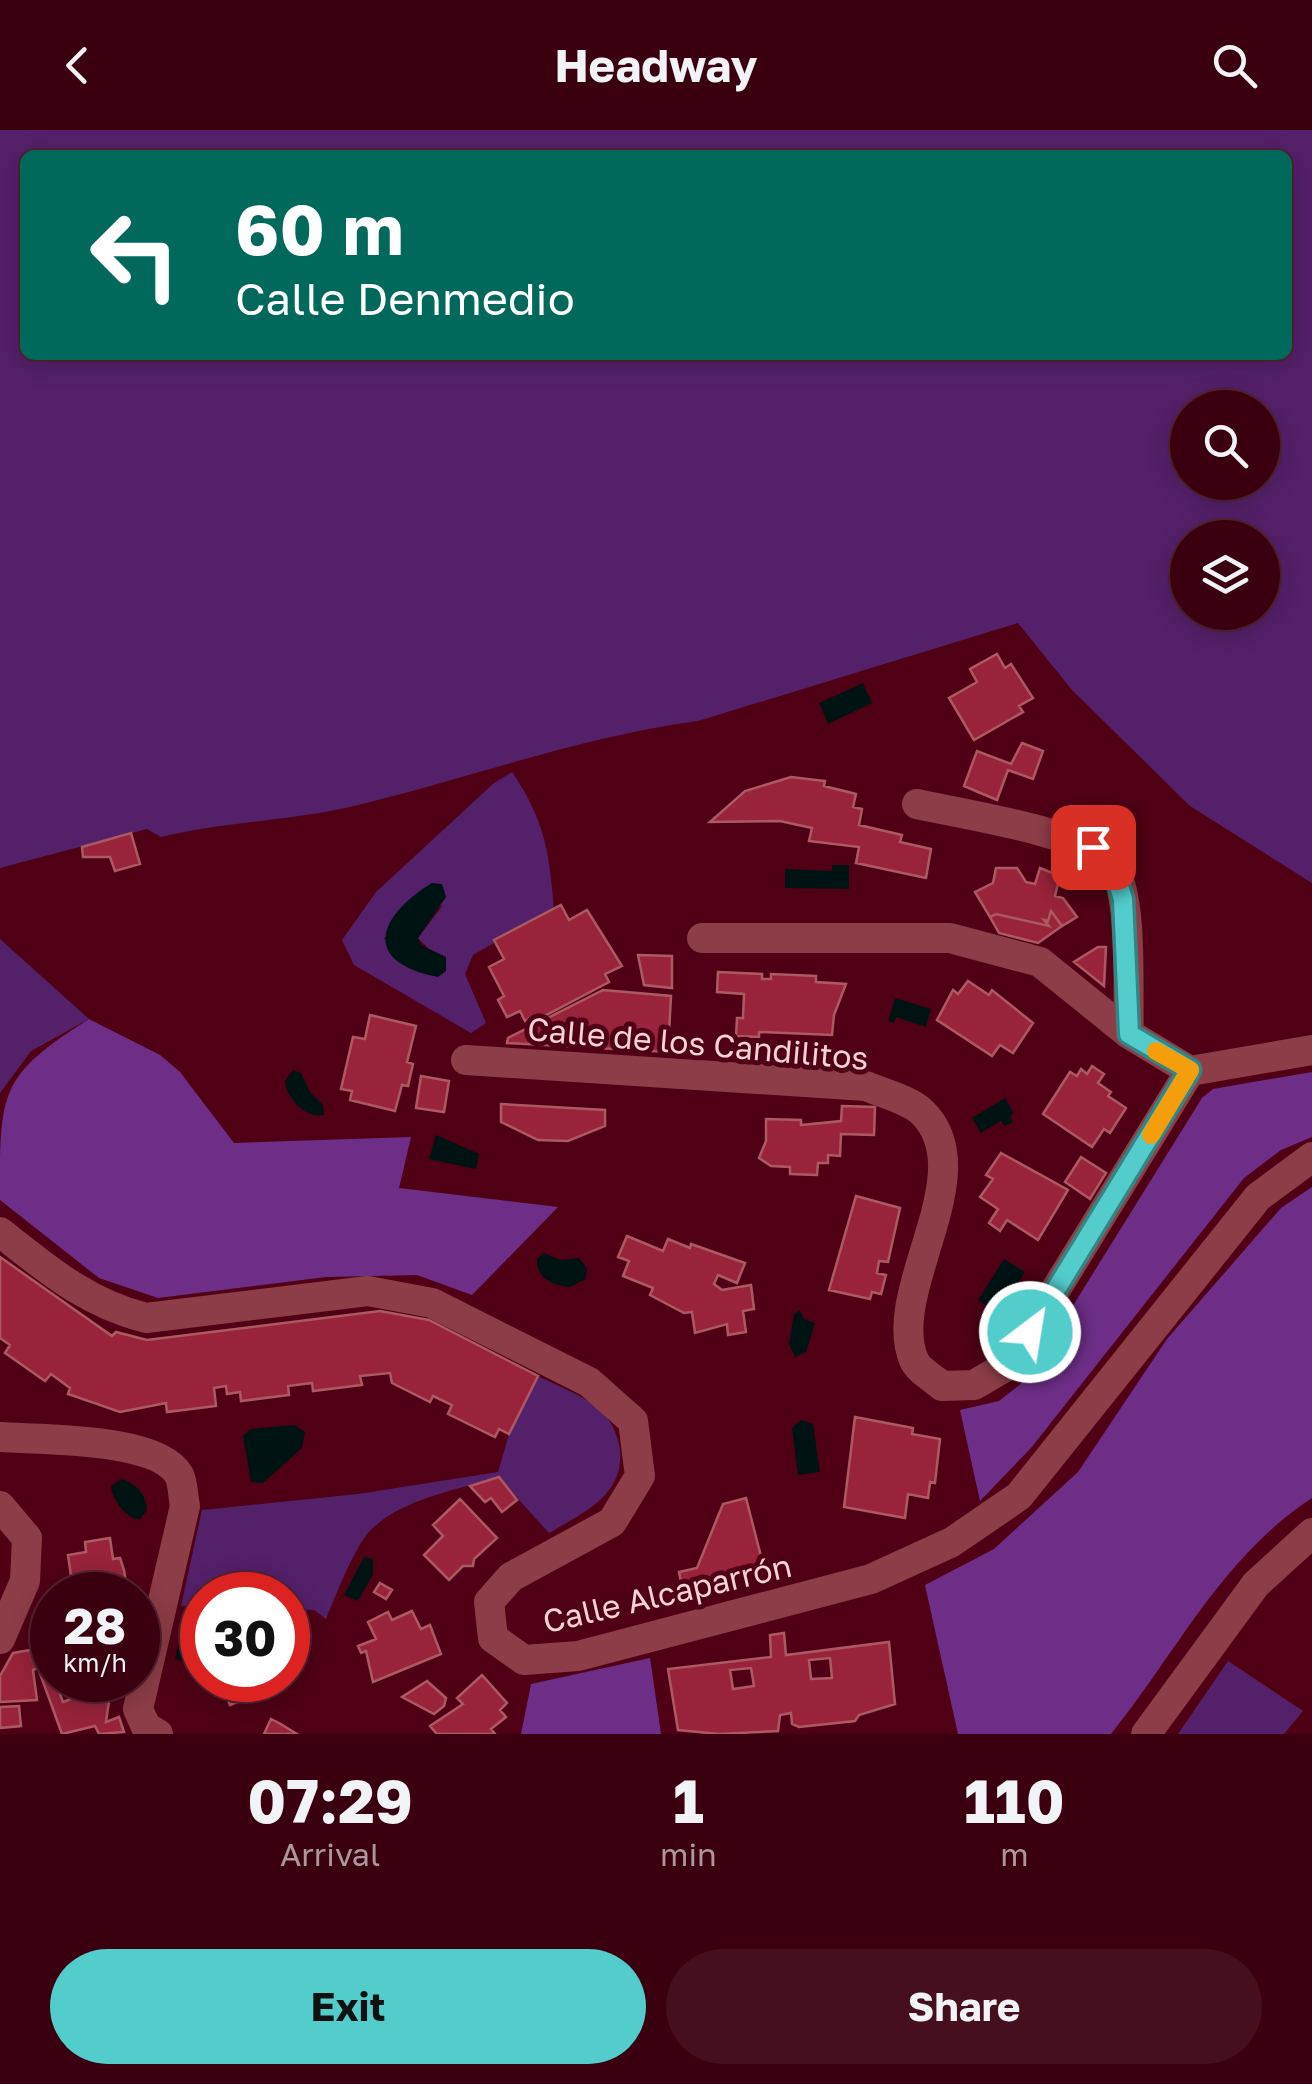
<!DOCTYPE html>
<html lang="en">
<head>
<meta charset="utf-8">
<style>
  body { margin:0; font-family:"Golos Text",sans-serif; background:#460f1e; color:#f1f3f6; height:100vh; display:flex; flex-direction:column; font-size:38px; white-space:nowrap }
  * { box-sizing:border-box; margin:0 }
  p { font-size:32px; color:#ac979f }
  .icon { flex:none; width:55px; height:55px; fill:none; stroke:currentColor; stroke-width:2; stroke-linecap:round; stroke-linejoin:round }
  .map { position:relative; height:1604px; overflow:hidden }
  .side { display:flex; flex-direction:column; background:#3b0010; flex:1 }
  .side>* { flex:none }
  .guide { position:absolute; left:20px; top:20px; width:1272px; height:210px; border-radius:15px; box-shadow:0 5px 25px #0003,0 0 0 2px #542230; background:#00695c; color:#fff; overflow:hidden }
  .buttons { position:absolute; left:1170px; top:260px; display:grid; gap:20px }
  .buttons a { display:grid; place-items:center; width:110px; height:110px; border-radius:50%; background:#3b0010; box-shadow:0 5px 25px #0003,0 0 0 2px #542230; font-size:50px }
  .speed { position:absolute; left:30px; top:1442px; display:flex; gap:20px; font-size:50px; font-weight:700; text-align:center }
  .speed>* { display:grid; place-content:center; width:130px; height:130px; border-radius:50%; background:#3b0010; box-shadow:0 5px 25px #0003,0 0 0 2px #542230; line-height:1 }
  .speed small { font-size:25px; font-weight:400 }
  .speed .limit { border:15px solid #d22; background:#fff; color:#111 }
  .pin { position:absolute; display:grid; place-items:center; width:85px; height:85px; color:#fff; margin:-42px; border-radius:20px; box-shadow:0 5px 15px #0006 }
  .me { position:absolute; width:110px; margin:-55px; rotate:31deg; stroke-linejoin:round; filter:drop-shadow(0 0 8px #0008) }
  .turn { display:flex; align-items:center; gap:35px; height:210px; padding:0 50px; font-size:45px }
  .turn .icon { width:130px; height:130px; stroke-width:2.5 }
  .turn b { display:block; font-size:70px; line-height:85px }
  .eta { display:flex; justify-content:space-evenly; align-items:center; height:170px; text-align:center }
  .eta b { font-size:60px; font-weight:700; line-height:70px }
  .cta { display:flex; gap:20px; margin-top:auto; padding:20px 50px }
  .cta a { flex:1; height:115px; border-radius:60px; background:#52cdcc; color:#111; font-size:40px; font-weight:700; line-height:115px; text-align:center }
  .cta a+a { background:#460f1e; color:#f1f3f6 }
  header { display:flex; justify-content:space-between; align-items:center; height:130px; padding:0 50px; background:#3b0010; font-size:45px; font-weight:700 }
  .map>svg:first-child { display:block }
  .green { fill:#542069; fill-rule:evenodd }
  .forest { fill:#6e2e88 }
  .water { fill:#001313 }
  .building { fill:#98233b; stroke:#ac5962; stroke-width:2.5; fill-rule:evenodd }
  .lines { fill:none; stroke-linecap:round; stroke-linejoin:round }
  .minor { stroke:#8d3d47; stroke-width:30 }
  .route-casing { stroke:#358585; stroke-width:25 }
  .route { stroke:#52cdcc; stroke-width:18 }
  .slow { stroke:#f59e0b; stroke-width:18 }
  .labels { text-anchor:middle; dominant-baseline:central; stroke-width:10; stroke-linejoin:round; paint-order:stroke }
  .street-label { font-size:32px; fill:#f9d3d5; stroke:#4f0015 }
</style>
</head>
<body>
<header><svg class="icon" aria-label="back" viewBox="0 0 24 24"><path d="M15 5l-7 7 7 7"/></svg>Headway<svg class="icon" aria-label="search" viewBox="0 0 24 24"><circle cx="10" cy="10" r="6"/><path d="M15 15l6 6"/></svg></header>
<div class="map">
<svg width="1312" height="1604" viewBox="0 0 1312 1604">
  <rect width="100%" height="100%" fill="#4f0015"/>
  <path class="green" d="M0 0H1312V753L1190 676 1072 560 1018 493 698 591C579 607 467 649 350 677 288 691 223 692 161 707L147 699 0 738ZM25 25H1288V225H25ZM1188 278H1262V352H1188ZM1188 408H1262V482H1188Z
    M512 642C545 691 549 721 554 779L473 825 465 844 486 893 471 903 354 835 342 810 376 762 494 653ZM443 775 418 808 429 819 383 809Z
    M0 809 89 889 31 921 0 963Z
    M538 1246C558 1256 583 1265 600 1280 611 1290 618 1305 620 1320 624 1366 583 1383 549 1403L498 1347C456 1361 400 1368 368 1403 353 1421 335 1467 326 1489L314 1480 288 1479V1465H202V1475L181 1476 202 1380 358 1364 498 1342 509 1304Z
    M1228 1531 1303 1581 1284 1604H1178Z"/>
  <path class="forest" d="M89 889 160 925 180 942 234 1013 411 1007 399 1058 558 1077 472 1165 417 1145 326 1147 158 1168 99 1148 0 1070C0 959 0 946 89 889Z
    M1312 942V1007L1281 1020 1244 1048 1031 1318 980 1371 960 1280 999 1271 1028 1248 1202 968 1213 959Z
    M1312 1057V1368C1222 1427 1177 1522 1111 1604H958L925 1455 994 1419 1078 1342 1167 1209 1281 1078Z
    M650 1528 661 1604H521L531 1554Z"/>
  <path class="water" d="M863 553 872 573 828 594 819 573Z
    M832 735H849V759L785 758V739L832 741Z
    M432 753 442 754 446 767 418 808 421 815 446 827V841L438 847C360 832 378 786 432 753Z
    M895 868 931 879 926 897 896 887 894 893 888 891Z
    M293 940 301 943 310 962 323 975 324 985C306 989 286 968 285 951Z
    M1005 968 1014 983 1010 986 1013 992 1005 996 1001 991 981 1003 972 988Z
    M436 1005 479 1024 476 1039 429 1029Z
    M544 1123 560 1130 579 1128 587 1138 586 1149 570 1157C553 1156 536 1148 537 1129Z
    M1004 1129 1025 1142 998 1183 978 1170Z
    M800 1180 804 1189 815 1193 806 1222 795 1227 789 1214 794 1184Z
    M801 1290 813 1294 820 1342 798 1345 792 1298Z
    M294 1295 305 1302 302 1318 263 1353 251 1352 243 1306 251 1299Z
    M121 1349C136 1353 146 1364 147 1380L140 1389C127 1390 111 1368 111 1356Z
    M364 1427 373 1429V1444L358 1471 344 1465Z
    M183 1493 201 1497 193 1534 175 1529Z"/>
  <path class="building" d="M997 524 1005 538 1011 534 1033 568 1019 576 1023 582 974 610 949 568 977 552 970 539Z
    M1022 613 1043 621 1033 649 1008 640 997 670 964 656 977 621 1011 634Z
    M791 647 825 651 824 656 856 664 853 677 862 679 859 695 902 705 900 712 931 719 926 748 856 733 859 717 809 711 812 698 780 691 710 692 745 661Z
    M131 703 140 734 115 741 110 727H83L82 717Z
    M996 738H1017L1026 752 1035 754 1040 738 1060 746 1055 766 1063 768 1077 787 1062 796 1051 781 1048 791 1044 790 1049 796 996 784 990 787 975 762 993 753Z
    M561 775 569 790 587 780 622 836 605 844 609 852 537 890 535 885 525 891 520 881 507 887 498 870 504 866 489 837 504 829 494 810Z
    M1051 781 1062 796 1038 813 999 803 990 787 996 784 1049 796 1044 790 1048 791Z
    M1098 817H1106L1104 856 1074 832Z
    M638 825 672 826V858L644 855Z
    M718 842 762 844V849H771V844L816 846V852L846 854 834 885 832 905 759 902V907L736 906 737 888H743L744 864 717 862Z
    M968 851 989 865 992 860 1033 893 1013 923 1000 915 992 926 937 890 953 860 958 864Z
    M603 860 671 866 668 922 507 913 508 908Z
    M370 885 416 896 407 932 413 934 408 956 402 955 395 981 350 970 352 961 341 959 353 907 365 909Z
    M1092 936 1104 944 1098 953 1111 962 1108 966 1126 978 1110 1003 1104 999 1092 1017 1043 984 1070 942 1077 946 1081 939 1087 944Z
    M421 946 449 951 444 982 416 978Z
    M501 974 605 980V996L568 1011 538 1010 501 992Z
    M842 976 875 977 874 1005 841 1004 840 1026 828 1025V1033H818L817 1045 790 1044V1037L771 1036 759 1028 766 1011V989L801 990V995L841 991Z
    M1001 1023 1068 1060 1038 1110 1007 1090 1000 1101 989 1093 998 1079 980 1067 993 1049 986 1045Z
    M1081 1027 1106 1043 1090 1069 1065 1052Z
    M856 1066 900 1078 888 1132 879 1131 877 1143 886 1145 881 1164 872 1162 870 1169 829 1160Z
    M627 1106 663 1121 668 1109 690 1118 691 1114 745 1133 737 1153 718 1145 714 1154 722 1160 751 1155 754 1179 743 1181 746 1202 728 1205 727 1194 695 1203 692 1182 684 1183 650 1165 653 1158 623 1146 629 1131 618 1127Z
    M0 1127 112 1206 116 1202 147 1210 380 1181 429 1190 538 1246 509 1304 499 1299 495 1307 448 1284 452 1275 433 1266 430 1272 392 1253 390 1243 360 1246 362 1255 313 1261 312 1253 288 1256 289 1265 241 1271 240 1262 227 1264 226 1256 214 1258 216 1276 167 1282 166 1273 120 1282 68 1264 70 1258 51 1244 45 1251 5 1223 10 1215 0 1208Z
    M855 1287 913 1298 912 1304 940 1309 935 1353 930 1352 928 1368 908 1364 905 1388 844 1377Z
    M499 1347 517 1370 502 1382 491 1368 485 1372 470 1356Z
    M746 1368 765 1442 683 1462 679 1442 697 1438 723 1374Z
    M460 1369 497 1408 474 1429 473 1436H463L449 1450 424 1425 443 1406 433 1395Z
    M110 1408 113 1429 120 1428 124 1440 128 1465H69L73 1460 68 1425 86 1422 85 1412Z
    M380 1453 392 1460 386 1469 374 1462Z
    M412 1481 421 1499 430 1495 441 1524 373 1552 366 1521 361 1523 358 1516 376 1509 368 1492 388 1482 392 1490Z
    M784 1503 786 1525 889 1512 895 1574 859 1585 855 1591 799 1597 792 1594 791 1583 780 1585 778 1601 719 1604 678 1600 668 1539 771 1527 770 1505ZM830 1528 832 1548 811 1549 809 1530ZM751 1538 754 1556 733 1559 730 1540Z
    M42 1518 47 1534 52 1532V1550H66L56 1554 63 1572 73 1568 67 1550H112L106 1592 119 1587 124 1602 99 1604 95 1596 62 1604 38 1538 33 1540 37 1570 0 1572V1546L13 1523Z
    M482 1545 507 1573 500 1580 506 1587 491 1599 495 1604H437L430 1596 463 1574 457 1568Z
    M229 1550H285L286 1552 230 1575 221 1553Z
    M427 1551 446 1568 444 1576 434 1584 402 1567Z
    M19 1576 21 1596 0 1598V1577Z
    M271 1589 279 1593 297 1604H264Z"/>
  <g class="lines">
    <path class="minor" d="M917 674C957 683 1095 704 1113 736 1134 773 1127 860 1129 904
      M702 808H950L1040 832 1129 904 1190 941
      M466 930 866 956C882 963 910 970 922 982 985 1043 884 1161 914 1230 918 1240 933 1248 942 1256L974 1255 1010 1234 1190 941 1312 920
      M0 1102C47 1139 86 1173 146 1188L368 1161 432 1173 589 1252 633 1291 640 1346 612 1392 511 1447 489 1472 493 1508 524 1530 578 1526 871 1449 952 1412 1019 1366 1258 1067 1312 1027
      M0 1307C40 1310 158 1307 179 1345 183 1352 183 1367 185 1376L138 1579 146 1597 158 1604
      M0 1376 27 1408 25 1451 0 1509
      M1146 1604 1256 1454 1312 1403"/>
  </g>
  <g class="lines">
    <defs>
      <path id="route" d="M1030 1202 1190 940 1129 904 1123 769 1112 734 1093 717"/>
    </defs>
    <use href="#route" class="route-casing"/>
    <use href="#route" class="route"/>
    <path class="slow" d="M1151 1005 1190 940 1156 921"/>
  </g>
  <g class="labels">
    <g class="street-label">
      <text transform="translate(698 913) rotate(5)">Calle de los Candilitos</text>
      <text transform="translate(667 1463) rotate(-13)">Calle Alcaparrón</text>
    </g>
  </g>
</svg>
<div class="buttons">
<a><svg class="icon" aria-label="search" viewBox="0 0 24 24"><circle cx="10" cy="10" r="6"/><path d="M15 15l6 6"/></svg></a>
<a><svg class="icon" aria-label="layers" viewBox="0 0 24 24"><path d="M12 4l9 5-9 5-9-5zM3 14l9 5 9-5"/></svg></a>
</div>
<div class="speed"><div>28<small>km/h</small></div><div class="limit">30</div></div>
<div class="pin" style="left:1093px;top:717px;background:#d93025"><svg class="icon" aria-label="arrive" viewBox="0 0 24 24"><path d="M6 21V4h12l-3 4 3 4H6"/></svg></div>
<svg class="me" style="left:1030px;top:1202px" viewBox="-20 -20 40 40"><circle r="17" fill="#52cdcc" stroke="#fff" stroke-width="3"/><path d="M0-11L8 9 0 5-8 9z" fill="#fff"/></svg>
<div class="guide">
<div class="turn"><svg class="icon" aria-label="left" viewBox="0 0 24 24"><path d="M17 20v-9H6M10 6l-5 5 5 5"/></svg><div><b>60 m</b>Calle Denmedio</div></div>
</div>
</div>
<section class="side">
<div class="eta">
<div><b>07:29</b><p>Arrival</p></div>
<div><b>1</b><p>min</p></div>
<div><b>110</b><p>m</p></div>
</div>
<div class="cta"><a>Exit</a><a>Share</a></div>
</section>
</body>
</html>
